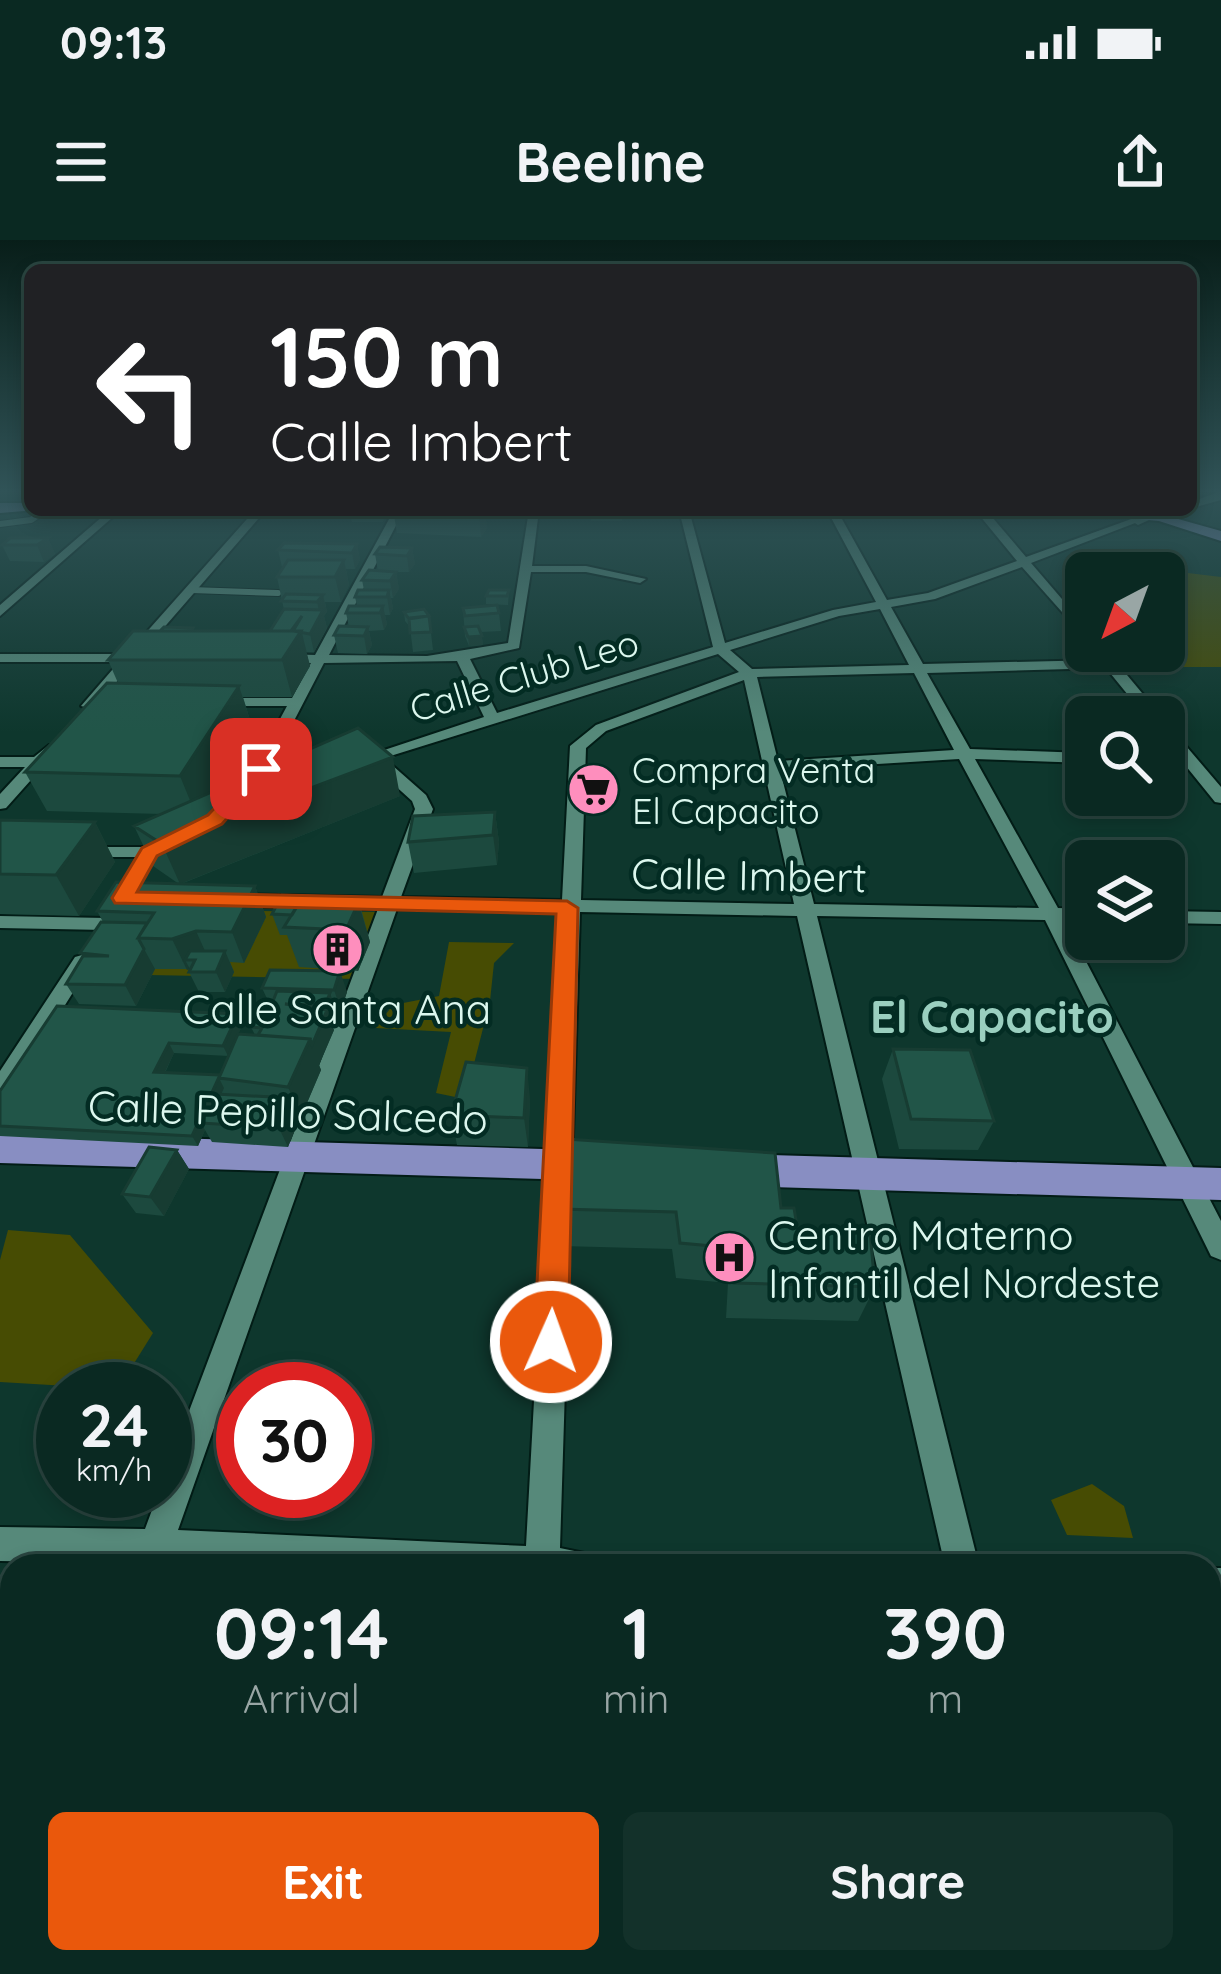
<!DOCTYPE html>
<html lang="en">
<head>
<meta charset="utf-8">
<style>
  body { margin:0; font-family:Quicksand,sans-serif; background:#13312a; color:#f1f3f6; height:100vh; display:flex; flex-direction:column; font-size:45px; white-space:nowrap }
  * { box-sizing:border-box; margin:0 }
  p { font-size:39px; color:#99a6a5 }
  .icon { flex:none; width:66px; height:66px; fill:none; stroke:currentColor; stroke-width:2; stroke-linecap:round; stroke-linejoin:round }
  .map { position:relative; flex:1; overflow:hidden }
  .details { position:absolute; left:0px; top:1314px; width:1221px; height:420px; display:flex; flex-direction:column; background:#0a2922; border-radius:36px 36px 0 0; box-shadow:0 6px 18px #0003,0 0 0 3px #2a4540 }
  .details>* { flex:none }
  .top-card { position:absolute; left:24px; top:24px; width:1173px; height:252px; border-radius:18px; box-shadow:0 6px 18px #0003,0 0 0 3px #2a4540; background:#202124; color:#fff; overflow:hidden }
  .needle { width:78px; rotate:221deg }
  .controls { position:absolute; left:1065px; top:312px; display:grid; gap:24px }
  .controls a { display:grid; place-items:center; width:120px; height:120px; border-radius:18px; background:#0a2922; box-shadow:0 6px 18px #0003,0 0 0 3px #2a4540; font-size:60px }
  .speed { position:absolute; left:36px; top:1122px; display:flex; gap:24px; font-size:60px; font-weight:700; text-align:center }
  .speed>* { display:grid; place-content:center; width:156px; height:156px; border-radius:50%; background:#0a2922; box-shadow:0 6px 18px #0003,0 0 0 3px #2a4540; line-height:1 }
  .speed small { font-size:30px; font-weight:400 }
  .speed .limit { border:18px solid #d22; background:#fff; color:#111 }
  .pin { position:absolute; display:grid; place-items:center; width:102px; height:102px; color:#fff; margin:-51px; border-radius:24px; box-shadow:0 6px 18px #0006 }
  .me { position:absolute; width:132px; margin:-66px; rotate:2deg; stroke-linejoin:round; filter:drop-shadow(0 0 9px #0008) }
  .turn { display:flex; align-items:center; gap:42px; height:252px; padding:0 48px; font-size:54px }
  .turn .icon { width:156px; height:156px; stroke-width:2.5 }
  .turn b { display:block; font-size:84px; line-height:102px }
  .eta { display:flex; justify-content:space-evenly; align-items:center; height:204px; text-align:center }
  .eta b { font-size:72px; font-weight:800; line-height:84px }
  .button { display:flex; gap:24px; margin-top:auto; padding:24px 48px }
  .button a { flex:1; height:138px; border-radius:18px; background:#ea580c; color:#fff; font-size:48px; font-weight:800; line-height:138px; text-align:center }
  .button a+a { background:#13312a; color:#f1f3f6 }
  .status { display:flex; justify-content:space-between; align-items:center; height:84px; padding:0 60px; background:#0a2922; direction:ltr }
  .status svg { height:33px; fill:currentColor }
  header { display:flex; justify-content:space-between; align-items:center; height:156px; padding:0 48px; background:#0a2922; font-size:54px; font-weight:800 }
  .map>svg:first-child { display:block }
  .green { fill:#474c03 }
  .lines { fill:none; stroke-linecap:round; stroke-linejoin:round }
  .stream { stroke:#38001d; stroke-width:3 }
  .lane-casing { stroke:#021c16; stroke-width:8 }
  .street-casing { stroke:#021c16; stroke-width:4 }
  .secondary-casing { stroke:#021c16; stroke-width:4 }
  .primary-casing { stroke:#021c16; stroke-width:4 }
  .lane { stroke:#56897a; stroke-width:6 }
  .street { fill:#56897a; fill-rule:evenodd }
  .secondary { fill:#56897a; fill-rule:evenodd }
  .primary { fill:#888ec2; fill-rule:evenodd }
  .wall { fill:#1c493e; fill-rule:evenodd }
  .shaded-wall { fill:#173c32 }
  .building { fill:#215548; stroke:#173c32; stroke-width:3 }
  .route { fill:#ea580c; stroke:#983908; stroke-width:3 }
  .labels { text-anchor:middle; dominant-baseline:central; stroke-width:9; stroke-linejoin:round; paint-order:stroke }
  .far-street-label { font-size:36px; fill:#dcf7ee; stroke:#032c23 }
  .far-poi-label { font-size:36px; fill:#dcf7ee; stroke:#032c23; text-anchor:start }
  .street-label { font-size:42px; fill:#dcf7ee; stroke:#032c23 }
  .poi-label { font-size:42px; fill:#dcf7ee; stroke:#032c23 }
  .neighbourhood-label { font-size:45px; font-weight:bold; fill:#9acfbf; stroke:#032c23 }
</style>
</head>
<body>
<div class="status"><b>09:13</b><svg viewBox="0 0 49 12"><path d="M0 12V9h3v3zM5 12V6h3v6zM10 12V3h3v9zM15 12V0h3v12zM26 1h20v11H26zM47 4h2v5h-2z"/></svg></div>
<header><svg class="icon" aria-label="menu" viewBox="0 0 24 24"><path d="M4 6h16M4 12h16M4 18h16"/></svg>Beeline<svg class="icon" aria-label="share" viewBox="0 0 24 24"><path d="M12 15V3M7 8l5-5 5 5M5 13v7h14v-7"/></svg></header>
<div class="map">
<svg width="1221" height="1734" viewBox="0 0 1221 1734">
  <rect width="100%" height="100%" fill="#0e372d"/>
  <path class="green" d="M1163 330 1221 337V427H1129L1116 411H1164V333H1126Z
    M130 670 387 672 357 739 93 734Z
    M449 702 514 703 494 723 490 761 465 859 436 853 451 792 375 788 393 765 439 756Z
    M8 990 70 995 153 1093 118 1149 0 1142V1020Z
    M1092 1244 1124 1266 1133 1298 1067 1295 1051 1260Z"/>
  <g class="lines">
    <path class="stream" d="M0 251H30"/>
    <defs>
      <path id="lane" d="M0 284 31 280 46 270
        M191 350 278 353"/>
      <path id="street" d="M110 270H121L0 376V365Z
        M255 270H266L141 414 148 418 146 421 134 422 93 469 81 466 119 422H0V414H127Z
        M394 270H404L329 415 427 416 508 403 529 270H539L532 326H586L646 339 640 343 586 332H531L519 408 470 419 497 473 713 407 679 270H689L725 403 833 370 876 362 827 270H837L887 360 928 353 1017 321 975 270H986L1026 317 1134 278 1143 280 1031 323 1086 387V399L1022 327 935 359 891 367 923 424 1100 420 1096 411H1107L1162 477H1146L1106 428 927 433 970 509 1086 513V523L975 519 1058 668 1086 669V681H1065L1221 981V1020L1211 1016 1045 680 817 676 979 1326H945L797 676 580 672 560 1308 589 1314 594 1326H131L132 1323 0 1321V1287L145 1289 159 1251H165V1235L378 669 231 666 221 660 231 654 382 657 415 569 412 561 370 523 356 527 348 522 484 477 457 421 324 423 269 529 243 559 229 555 254 527 287 466H216L209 462 216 458H292L311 423 278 422 271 418 278 414 315 415ZM880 369 909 425 752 429 730 410 839 376ZM718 414 739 432 596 485 570 506 562 660 401 657 433 569 426 555 384 518ZM914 433 954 510 778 521 757 437ZM744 440 794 664 581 660 586 508 606 491ZM959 519 1039 668 814 664 780 530ZM397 669 561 672 526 1306 178 1290Z
        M1164 484 1169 486 1221 547V563L1215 562 1164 499Z
        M49 505 55 507V513L6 568 0 569V554L25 527H0V517H34Z
        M175 594 184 599 181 603 149 617H81L72 612 81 607H146Z
        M1164 671 1221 672V684L1164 683Z
        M0 676 106 678 116 684 106 690 0 688Z
        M82 715 92 722 8 856 0 859V831L75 717Z
        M1209 1328H1221V1364H1209Z
        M12 1656V1722H17L0 1733V1661Z
        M490 1722H534L533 1734H489Z
        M1032 1722H1076L1078 1734H1034Z"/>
      <path id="secondary" d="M1221 251V260L1185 270H1191V262Z
        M1149 270H1171L1138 285 1130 280Z"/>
      <path id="primary" d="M0 263H30V270H36L0 273Z
        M380 270H1146L1221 291V301L1159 281 1126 278 388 275Z
        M0 893 612 911 625 915 631 926 625 937 612 941 0 923Z
        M733 914 1221 928V960L733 946 720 941 714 930 720 919Z"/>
    </defs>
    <use href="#lane" class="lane-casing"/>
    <use href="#street" class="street-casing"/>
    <use href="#secondary" class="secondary-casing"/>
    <use href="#primary" class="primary-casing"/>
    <use href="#lane" class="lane"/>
    <use href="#street" class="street"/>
    <use href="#secondary" class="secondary"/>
    <use href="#primary" class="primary"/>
  </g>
  <path class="wall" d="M349 270H386V274L383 282H352Z
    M393 270H485L487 288 481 297 397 293Z
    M590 270H622V281H591Z
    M48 298 55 314 44 322 10 321 2 305Z
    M357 304 360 320 355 329H346L349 345 341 362H325L327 372 324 376 327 388 314 412H306L310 426 292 457H243L251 483 209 554 400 556 181 644 255 646 266 677 244 723 230 722 234 732 225 752H199L189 732 190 729H155L136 766 79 764 66 744 83 717 80 713 103 682 97 671 179 644 153 626 134 586 162 574 47 571 25 532 118 443 108 420 194 391H270L284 370 277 337 284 327H282L278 310Z
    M412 308 415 324 409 332H396L399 349 393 358H391L393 368 390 375H385L387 384 384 390 369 391 372 405 367 414 338 413 334 395 349 387 346 373 357 366 355 357 364 350 362 340 378 331 375 314Z
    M509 350 508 365 486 364V356Z
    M463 368 499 373 501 391 481 392 483 405 469 406 465 396Z
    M404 372 429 376 433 410 413 412 410 387 405 381Z
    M495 572 499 602 497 625 414 633 408 602Z
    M0 580 95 582 115 622 79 676 0 674Z
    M359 661 370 702 358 731 299 727 287 695H280L272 674Z
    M270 730 347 752 341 770H336L337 773 332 786 334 790 319 825 321 830 301 877H299L288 907 212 902 205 890 198 906 0 896V851L238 774 243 784 238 794 255 795 251 787 270 765 262 748ZM174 813 228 816 220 836 165 833Z
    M893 809 994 881 978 910 899 909 882 839Z
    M530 858 528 907 457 905 451 875Z
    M177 910 189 929 164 976 136 973 122 954Z
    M781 968 798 992 875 1047 858 1081 726 1078 728 1043 676 1038 672 1009 562 1006 559 969Z"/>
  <path class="shaded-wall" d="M481 270H485L487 288 481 297 479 273Z
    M48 298 55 314 44 322 37 305Z
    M357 304 360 320 355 329 352 313Z
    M412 308 415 324 409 332 407 316Z
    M344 320 349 345 341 362 335 337Z
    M396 332 399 349 393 358 390 341Z
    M389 350 393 368 390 375 387 357Z
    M323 355 327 372 324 376 327 388 314 412 310 394 320 375 317 362Z
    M383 366 387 384 384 390 380 373Z
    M302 376V393L310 426 292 457 282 420Z
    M368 387 372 405 367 414 364 396Z
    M482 396 483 405 469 406 468 397Z
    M239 446 251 483 196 575 180 536Z
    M393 517 400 556 180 644 162 604Z
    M495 572 499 602 497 625 493 595Z
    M95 582 115 622 79 676 56 635Z
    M255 646 266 677 244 723 232 692Z
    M357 658 370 702 358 731 346 690Z
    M196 691 210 722 185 720 190 729 187 730 172 699Z
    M144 709 155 729 136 766 125 745Z
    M225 711 234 732 225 752 216 732Z
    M340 731 347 752 341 770 334 750Z
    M330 753 337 773 332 786 334 790 319 825 321 830 301 877 288 847 310 799 327 770 325 765Z
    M238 774 243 784 228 816 223 806Z
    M169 803 174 813 160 842 154 832Z
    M527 828 530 858 528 907 524 878Z
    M219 838 224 848 208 883H201L205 890 198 906 192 896Z
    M291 858 300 878 288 907 279 888Z
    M177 910 189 929 164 976 150 957Z"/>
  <path class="building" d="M400 270H481L479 273Z
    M10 298H48L37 305H2Z
    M284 303 357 304 352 313 278 310Z
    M380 307 412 308 407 316 375 314Z
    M288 320H344L335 337H277Z
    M369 330 396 332 390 341 362 340Z
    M358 350H389L387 357H355Z
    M489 350H509L507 356H486Z
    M286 354 323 355 317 362 281 361Z
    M497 365 499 373 465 376 463 368Z
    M349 366H383L380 373H346Z
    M284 369 323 370 310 394 293 391 302 376 291 391H270Z
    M424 369 429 376 409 379 404 372Z
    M429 376 431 392 410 393 409 378Z
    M339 386 368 387 364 396 334 395Z
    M478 386 482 396 468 397 464 387Z
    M164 387 193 388 191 391H160Z
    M133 391H301L282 420H108Z
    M107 443 239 446 180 536 25 532Z
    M358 488 393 517 162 604 134 586Z
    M495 572 493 595 408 602 413 576Z
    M0 580 95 582 56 635 0 634Z
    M116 642 255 646 232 692 196 691 172 699 138 698 154 673 97 671Z
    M282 655 357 658 356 661 302 658 292 675 272 674Z
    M302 658 359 661 346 690 284 687Z
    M101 682 147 683 138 698 144 709 125 745 66 744 83 716H109L80 713Z
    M190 711H225L216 732H189L195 720H185Z
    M270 730 340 731 334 750 262 748Z
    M277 751 330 753 325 765 285 764 327 770 312 805 310 799 258 795 262 788 251 787 262 765 271 766Z
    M57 766 238 774 223 806 169 803 154 832 220 835 192 896 0 886V851Z
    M238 794 310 799 288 847 219 838Z
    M893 809 970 810 994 881 911 879Z
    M466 822 527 828 524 878 451 875Z
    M215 854 291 858 279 888 201 883Z
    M566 899 775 913 781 968H794L798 992H870L875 1047 734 1043 735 1008 680 1003 676 972 559 969Z
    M149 907 177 910 150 957 122 954Z"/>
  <linearGradient id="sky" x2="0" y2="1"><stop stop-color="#081e19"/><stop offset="0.51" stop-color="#305357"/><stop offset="1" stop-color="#305357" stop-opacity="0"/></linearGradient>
  <rect width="1221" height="492" fill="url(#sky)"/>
  <path class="route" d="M255 525 271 529 222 584 157 616 137 652 567 661 578 668 568 1102 563 1114 551 1118 539 1114 534 1102 556 674 115 663 112 658 142 608 208 575Z"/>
  <defs>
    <symbol id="supermarket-disc" viewBox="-11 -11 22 22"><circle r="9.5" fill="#fe8ebd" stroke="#032c23"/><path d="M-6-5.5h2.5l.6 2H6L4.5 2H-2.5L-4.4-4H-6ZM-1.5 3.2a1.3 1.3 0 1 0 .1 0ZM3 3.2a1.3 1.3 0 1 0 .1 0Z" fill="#111"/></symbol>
    <symbol id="building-disc" viewBox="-11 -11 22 22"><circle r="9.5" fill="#fe8ebd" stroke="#032c23"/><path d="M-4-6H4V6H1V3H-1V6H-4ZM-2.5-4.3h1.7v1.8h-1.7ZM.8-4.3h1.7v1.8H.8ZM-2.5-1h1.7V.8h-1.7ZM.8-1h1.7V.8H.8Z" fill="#111"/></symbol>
    <symbol id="hospital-disc" viewBox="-11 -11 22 22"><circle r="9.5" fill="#fe8ebd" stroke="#032c23"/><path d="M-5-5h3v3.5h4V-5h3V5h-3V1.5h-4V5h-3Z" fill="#111"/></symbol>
  </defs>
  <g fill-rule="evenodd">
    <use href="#supermarket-disc" x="564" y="520" width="59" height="59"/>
    <use href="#building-disc" x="308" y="680" width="59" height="59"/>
    <use href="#hospital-disc" x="700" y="988" width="59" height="59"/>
  </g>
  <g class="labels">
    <g class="far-street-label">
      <text transform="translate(524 435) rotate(-17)">Calle Club Leo</text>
    </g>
    <g class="far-poi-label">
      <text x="632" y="529">Compra Venta<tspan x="632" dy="41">El Capacito</tspan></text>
    </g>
    <g class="street-label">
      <text transform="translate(749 635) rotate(1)">Calle Imbert</text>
      <text transform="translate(288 872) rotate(2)">Calle Pepillo Salcedo</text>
    </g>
    <g class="poi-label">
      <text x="337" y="768">Calle Santa Ana</text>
      <text x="768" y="994" text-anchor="start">Centro Materno<tspan x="768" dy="48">Infantil del Nordeste</tspan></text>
    </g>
    <g class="neighbourhood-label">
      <text x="992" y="776">El Capacito</text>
    </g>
  </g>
</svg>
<div class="controls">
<a><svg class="needle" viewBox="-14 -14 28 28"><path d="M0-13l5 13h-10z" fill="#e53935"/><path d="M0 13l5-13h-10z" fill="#99a6a5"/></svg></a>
<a><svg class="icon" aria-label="search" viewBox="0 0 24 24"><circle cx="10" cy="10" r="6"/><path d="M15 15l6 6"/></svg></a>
<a><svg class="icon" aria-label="layers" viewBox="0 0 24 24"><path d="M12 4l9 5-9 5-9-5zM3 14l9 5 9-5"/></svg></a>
</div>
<div class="speed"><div>24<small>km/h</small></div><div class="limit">30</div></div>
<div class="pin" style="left:261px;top:529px;background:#d93025"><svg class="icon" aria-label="arrive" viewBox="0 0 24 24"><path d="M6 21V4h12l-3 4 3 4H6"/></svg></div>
<svg class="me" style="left:551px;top:1102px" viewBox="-20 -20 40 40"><circle r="17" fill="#ea580c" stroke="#fff" stroke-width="3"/><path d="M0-11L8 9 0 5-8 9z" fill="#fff"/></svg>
<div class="top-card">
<div class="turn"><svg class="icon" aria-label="left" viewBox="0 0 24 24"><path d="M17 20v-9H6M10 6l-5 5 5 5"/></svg><div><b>150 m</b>Calle Imbert</div></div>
</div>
<section class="details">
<div class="eta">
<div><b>09:14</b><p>Arrival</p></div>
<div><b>1</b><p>min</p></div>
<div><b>390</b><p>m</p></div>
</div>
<div class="button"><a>Exit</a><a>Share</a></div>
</section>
</div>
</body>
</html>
